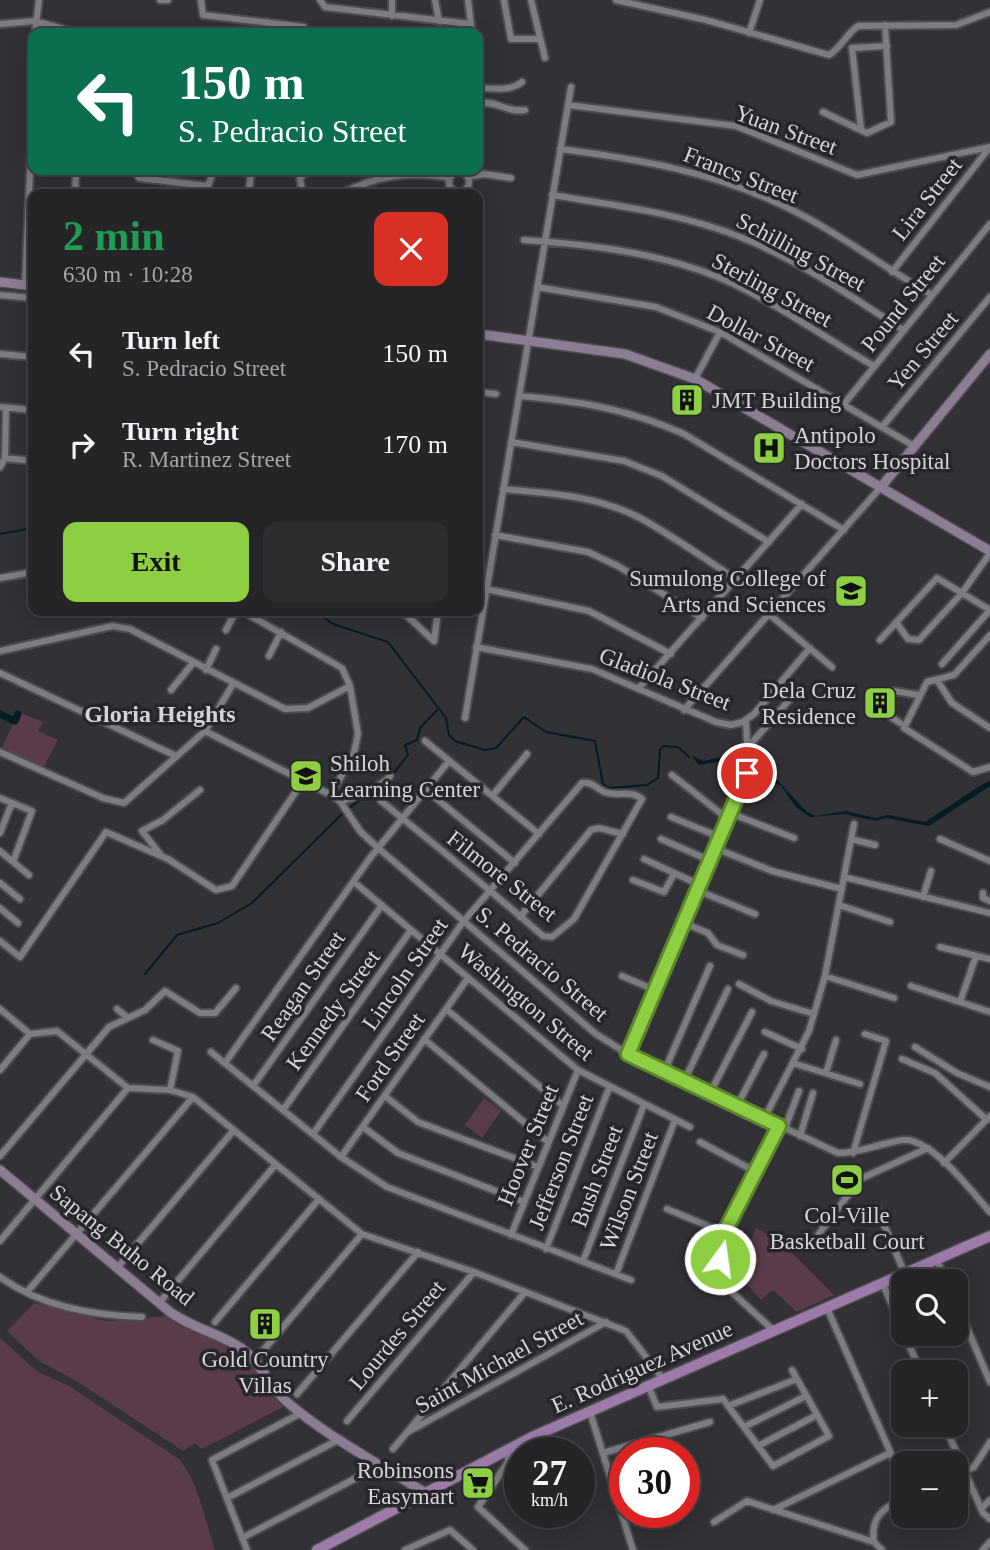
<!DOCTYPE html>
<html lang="en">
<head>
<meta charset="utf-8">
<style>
  body { margin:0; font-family:Georgia,serif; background:#2d2d30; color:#f1f3f6; height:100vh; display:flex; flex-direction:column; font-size:26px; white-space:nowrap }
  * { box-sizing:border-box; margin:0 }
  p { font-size:23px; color:#a3a5a8 }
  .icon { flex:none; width:38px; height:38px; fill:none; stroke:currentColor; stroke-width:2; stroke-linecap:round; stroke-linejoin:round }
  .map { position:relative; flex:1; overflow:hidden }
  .panel { position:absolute; left:28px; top:189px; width:455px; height:427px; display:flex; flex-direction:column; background:#252528; border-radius:14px; box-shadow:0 4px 18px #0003,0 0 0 2px #424245 }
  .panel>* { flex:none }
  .top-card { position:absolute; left:28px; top:28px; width:455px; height:147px; border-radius:14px; box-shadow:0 4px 18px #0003,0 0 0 2px #424245; background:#0b6e4f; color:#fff; overflow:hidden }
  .tools { position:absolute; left:891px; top:1269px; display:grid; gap:14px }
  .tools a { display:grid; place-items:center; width:77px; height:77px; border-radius:14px; background:#252528; box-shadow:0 4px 18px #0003,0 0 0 2px #424245; font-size:35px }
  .speed { position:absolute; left:504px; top:1437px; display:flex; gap:14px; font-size:35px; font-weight:700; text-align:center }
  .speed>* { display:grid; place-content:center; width:91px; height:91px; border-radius:50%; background:#252528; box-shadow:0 4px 18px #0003,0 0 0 2px #424245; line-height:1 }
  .speed small { font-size:18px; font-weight:400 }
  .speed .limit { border:10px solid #d22; background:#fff; color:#111 }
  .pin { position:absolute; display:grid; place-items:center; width:60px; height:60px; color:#fff; margin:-30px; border:4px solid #fff; border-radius:50%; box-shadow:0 2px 7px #0007 }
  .me { position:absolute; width:77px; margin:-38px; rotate:14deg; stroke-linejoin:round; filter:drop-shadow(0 0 5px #0008) }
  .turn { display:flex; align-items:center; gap:24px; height:147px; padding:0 35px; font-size:32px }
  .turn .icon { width:91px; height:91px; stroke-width:2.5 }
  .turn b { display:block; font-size:49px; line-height:60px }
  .round { display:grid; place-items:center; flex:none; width:74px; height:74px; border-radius:14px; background:#2d2d30 }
  .summary { display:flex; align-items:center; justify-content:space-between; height:119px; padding:0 35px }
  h1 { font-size:42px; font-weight:700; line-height:52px; color:#1e9e55 }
  .button { display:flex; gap:14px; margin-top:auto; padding:14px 35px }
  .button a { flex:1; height:80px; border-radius:14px; background:#8ece43; color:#111; font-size:28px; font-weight:700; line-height:80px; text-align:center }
  .button a+a { background:#2d2d30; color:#f1f3f6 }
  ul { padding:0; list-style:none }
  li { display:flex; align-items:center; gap:21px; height:91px; padding:0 35px }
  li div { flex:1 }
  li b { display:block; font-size:26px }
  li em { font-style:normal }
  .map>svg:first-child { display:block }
  .green { fill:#593b4a }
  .water { fill:#031b23 }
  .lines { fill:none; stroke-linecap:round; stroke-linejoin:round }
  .stream { stroke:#031b23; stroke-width:2 }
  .canal { stroke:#031b23; stroke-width:7 }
  .street-casing { stroke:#4d4d51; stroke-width:10 }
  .secondary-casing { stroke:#4d4d51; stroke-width:12 }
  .primary-casing { stroke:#4d4d51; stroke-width:13 }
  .street { stroke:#7c7c81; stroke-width:6 }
  .secondary { stroke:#8c7c94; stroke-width:9 }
  .primary { stroke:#9c7ba8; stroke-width:10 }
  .route-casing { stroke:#5c862c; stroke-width:18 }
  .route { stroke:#8ece43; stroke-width:12 }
  .labels { text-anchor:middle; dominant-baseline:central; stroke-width:7; stroke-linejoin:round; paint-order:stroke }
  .street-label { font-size:23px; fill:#d4d4d7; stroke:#27272b }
  .poi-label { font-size:23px; fill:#d4d4d7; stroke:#27272b; text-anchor:start }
  .neighbourhood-label { font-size:24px; font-weight:bold; fill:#d4d4d7; stroke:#27272b }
</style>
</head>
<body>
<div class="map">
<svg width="990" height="1550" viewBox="0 0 990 1550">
  <rect width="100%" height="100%" fill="#313136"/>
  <path class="green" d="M19 712 43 722 38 731 58 740 42 770 0 751Z
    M484 1098 501 1111 482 1138 465 1125Z
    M756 1228 781 1242 834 1295 797 1312 773 1290 761 1300 737 1273Z
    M34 1303 106 1321 168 1316C188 1332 216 1336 237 1351 256 1365 266 1391 283 1407L202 1449 195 1443 183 1451 78 1382 39 1361 7 1331Z
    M0 1338 38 1372 69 1386 179 1459C199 1483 205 1520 215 1550H0Z"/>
  <path class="water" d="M691 755 703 761 723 757 735 759 776 779 807 812 816 816 846 811 875 818 888 815 925 822 983 784 990 781V786L929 826 886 818 876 821 845 814 810 817 796 807 781 786 744 766 729 760 699 765Z"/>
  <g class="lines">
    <path class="stream" d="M0 534 33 528
      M315 611 333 624 388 642 446 718 449 735 455 741 485 750 496 748 524 717 546 732 595 741 603 784 609 788 647 785 658 778 660 750 663 746 678 747 689 757
      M393 774 408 755 405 745 417 740 420 728 437 710
      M377 790 390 784 392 779
      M348 809 366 795
      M145 974 177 935 218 923 252 903 344 812"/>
    <path class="canal" d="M0 714 15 721 18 714"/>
    <defs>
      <path id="street" d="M160 0H168
        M201 0 203 15 304 27
        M320 0 325 7 470 24
        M392 0V16
        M435 0 439 21
        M468 0 472 33
        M504 0 511 39H539
        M531 0 545 58
        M616 0 706 20 829 55C842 47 846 34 858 26L956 25 990 12
        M0 24 35 21 78 33
        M35 33 39 0
        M266 33 267 22
        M749 33 760 0
        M478 88C492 88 510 92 522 82
        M478 103C496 100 507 113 525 110
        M568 105 736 126 857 175 990 147
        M823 112 867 133 891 122 885 25
        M861 129 852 48 887 46
        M560 149C638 159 714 172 786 207 836 231 883 267 932 295
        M134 170 139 178 208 186 214 170
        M449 182a10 10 0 1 1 20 0a10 10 0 1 1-20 0Z
        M468 177 484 174 511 178
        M75 194 76 170
        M249 194 251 170
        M303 194 300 179 307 170
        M341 194C377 175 410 171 450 178
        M552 195C607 204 663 211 715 228 782 249 845 292 903 330
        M524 240C583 244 645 251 702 271 762 292 818 334 874 366
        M892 272 990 147
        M25 285 33 106
        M537 287 656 307 720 332 914 446
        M0 295 33 298
        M0 354 33 357
        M695 379 720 332
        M478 392 496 394
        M519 396C579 401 628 409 684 434L844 530
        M844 404 990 224
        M0 407 33 410
        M882 427 990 297
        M511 442 624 461 662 476 769 542
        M5 458 33 461
        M0 467 5 458 6 408
        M503 489C549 493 598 496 640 518 673 536 705 559 736 579
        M495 535 588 552 618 566 702 618
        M0 578 33 572
        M486 589 589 611 671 654
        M242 611 342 668 350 686 358 734 354 753 331 795
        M402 611 434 641 438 611
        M770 615 832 667
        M896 622 908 639 919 640 962 593 990 553
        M226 630 236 611
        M990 635 954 675 927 682 904 728 973 772 990 767
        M880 640 937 578 990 610
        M476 647 592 669 716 722 731 725 743 722 754 714 810 648
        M0 651 112 626 130 629 285 709 308 708 350 686
        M269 656 281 632
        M942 664 990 610
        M206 670 216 649
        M0 673 176 756
        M937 680 952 703 990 728
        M638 689 802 504
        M171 690 193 663
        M684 710 881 487
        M184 716 205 731 331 795 340 801 360 831 378 848 596 1034 628 1054 838 1153C861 1153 880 1143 903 1140 931 1137 972 1192 990 1212
        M465 718 571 87
        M746 721 747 743 749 746 790 699 779 686
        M900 723 885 713 894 691 918 695
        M425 741 539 834
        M0 752 103 798 124 803 205 731 233 684
        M672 775 728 819
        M426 790 515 863
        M493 795 527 754
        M0 798 32 811 13 862
        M340 801C351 800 384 785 390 776
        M730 813 794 838
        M671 817 720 837
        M0 833 12 803
        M661 839 709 860
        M851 839 875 845
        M940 839 990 861
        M715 848 772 871 842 889
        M0 851 29 875
        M160 854 142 831 163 820 200 790
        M644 859 700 885
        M844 877 990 913
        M633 880 664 892 674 874
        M354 882 578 1070 690 1127
        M0 883 20 899
        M699 891 755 914
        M983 893V898L990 901
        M923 897 931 871
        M839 905 890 922
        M0 908 18 923
        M520 917 591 830 599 828 623 834
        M684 923 708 933 717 945 743 955
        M0 941 20 957 106 832 168 859 216 890 232 886 303 781
        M940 947 990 959
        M622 976 655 990
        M825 976 894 998
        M739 984 771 1001 814 1014
        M911 986 990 1012
        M960 1002 976 956
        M0 1009 30 1034 57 1031 128 1088 170 1090 193 1097 362 1234 474 1272 626 1331 663 1379
        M117 1009 128 1018
        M446 1009 562 1105
        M765 1032 802 1049
        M424 1039 548 1142
        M153 1040 178 1051 170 1090
        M915 1047 957 1073 990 1087
        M211 1052 341 1157 387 1187 631 1280
        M628 1054 747 773
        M902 1059 935 1073 987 1120
        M225 1063 370 858 449 761
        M793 1063 860 1084
        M0 1070 30 1034
        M664 1072 710 966
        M826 1073 836 1040
        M684 1081 728 989
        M253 1086 382 905
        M710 1093 752 1012
        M385 1096 418 1122 538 1167
        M737 1106 764 1054
        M283 1110 411 930
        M764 1119 809 1031 825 976 854 824
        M363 1127 398 1153 524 1202
        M785 1128 799 1091
        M313 1134 463 922 582 783C594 781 597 791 608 793 620 796 632 790 642 799L574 919 552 937 543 936C490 890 436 845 381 801
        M800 1136 813 1093
        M700 1142 756 1172
        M853 1153 886 1041 865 1034
        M0 1156 109 1027 145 1010 165 991 200 1013H215L236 988
        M341 1157 468 978
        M944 1163 990 1116
        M877 1208 905 1274
        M667 1209 725 1233
        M511 1235 578 1070
        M0 1241 128 1088
        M809 1247 860 1179 928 1148
        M546 1249 609 1088
        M937 1260 946 1281
        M583 1261 644 1105
        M117 1268 234 1130
        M616 1274 675 1120
        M0 1277C42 1307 92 1315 142 1317
        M883 1284 903 1331
        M27 1292 193 1097
        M956 1302 990 1382
        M159 1303 276 1164
        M827 1308 903 1481
        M215 1322 319 1199
        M773 1330 722 1283C708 1238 759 1166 779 1126
        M904 1334 921 1372
        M261 1353 362 1234
        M648 1385 657 1407 723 1399 773 1466 829 1436 792 1370
        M297 1394 418 1252
        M728 1406 797 1379
        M590 1412 633 1550
        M347 1421 474 1272
        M944 1424 983 1513 990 1519
        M744 1427 806 1396
        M408 1432 606 1322
        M758 1446 817 1415
        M508 1448V1462L478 1507 525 1550
        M393 1449 525 1292
        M603 1453 710 1422
        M956 1475 974 1467 990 1442
        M227 1498 340 1439
        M981 1509 990 1500
        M773 1510 890 1453
        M714 1522 747 1501 874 1542
        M242 1538 381 1465
        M247 1550 212 1460 301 1413
        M405 1550 450 1530 473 1550
        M882 1550 874 1542C870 1518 883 1508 903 1498
        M983 1550 990 1542"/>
      <path id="secondary" d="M0 282 33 286
        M478 334 625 354 695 379 990 551
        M881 487 990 354
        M0 1170 170 1312C192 1328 219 1333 241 1348 261 1362 268 1385 286 1401 323 1434 381 1465 424 1492"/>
      <path id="primary" d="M317 1550 534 1436 990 1236"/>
    </defs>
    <use href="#street" class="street-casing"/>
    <use href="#secondary" class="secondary-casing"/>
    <use href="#primary" class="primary-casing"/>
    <use href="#street" class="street"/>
    <use href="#secondary" class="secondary"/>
    <use href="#primary" class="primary"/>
  </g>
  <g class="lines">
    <defs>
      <path id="route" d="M720 1259 724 1233 779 1126 628 1054 747 773"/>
    </defs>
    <use href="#route" class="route-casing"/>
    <use href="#route" class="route"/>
  </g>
  <defs>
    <symbol id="building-square" viewBox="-11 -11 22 22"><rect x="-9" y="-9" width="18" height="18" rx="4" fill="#8ece43" stroke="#27272b"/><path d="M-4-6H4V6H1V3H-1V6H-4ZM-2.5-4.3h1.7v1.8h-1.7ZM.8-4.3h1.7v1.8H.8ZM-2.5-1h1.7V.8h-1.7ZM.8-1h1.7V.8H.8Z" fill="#111"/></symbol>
    <symbol id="hospital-square" viewBox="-11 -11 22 22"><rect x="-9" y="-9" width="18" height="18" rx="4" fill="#8ece43" stroke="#27272b"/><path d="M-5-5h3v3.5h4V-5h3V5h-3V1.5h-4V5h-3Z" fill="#111"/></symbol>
    <symbol id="university-square" viewBox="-11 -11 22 22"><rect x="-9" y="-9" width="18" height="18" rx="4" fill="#8ece43" stroke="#27272b"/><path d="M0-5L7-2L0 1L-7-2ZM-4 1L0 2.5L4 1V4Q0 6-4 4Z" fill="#111"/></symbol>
    <symbol id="school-square" viewBox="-11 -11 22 22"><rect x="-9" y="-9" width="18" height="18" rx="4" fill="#8ece43" stroke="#27272b"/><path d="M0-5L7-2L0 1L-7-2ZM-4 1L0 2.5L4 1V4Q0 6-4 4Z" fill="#111"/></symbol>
    <symbol id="stadium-square" viewBox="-11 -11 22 22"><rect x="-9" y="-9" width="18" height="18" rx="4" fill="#8ece43" stroke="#27272b"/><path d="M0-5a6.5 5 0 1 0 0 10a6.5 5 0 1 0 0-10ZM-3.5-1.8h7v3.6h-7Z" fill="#111"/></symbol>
    <symbol id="supermarket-square" viewBox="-11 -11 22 22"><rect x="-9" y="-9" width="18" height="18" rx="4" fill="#8ece43" stroke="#27272b"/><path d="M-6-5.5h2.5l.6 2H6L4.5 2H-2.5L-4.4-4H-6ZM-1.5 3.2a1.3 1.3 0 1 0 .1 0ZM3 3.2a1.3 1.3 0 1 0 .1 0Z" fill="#111"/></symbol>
  </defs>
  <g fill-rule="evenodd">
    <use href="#building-square" x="668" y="381" width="38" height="38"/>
    <use href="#hospital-square" x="750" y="429" width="38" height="38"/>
    <use href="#university-square" x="832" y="572" width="38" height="38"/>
    <use href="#building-square" x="861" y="684" width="38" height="38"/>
    <use href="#school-square" x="287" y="757" width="38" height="38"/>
    <use href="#stadium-square" x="828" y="1161" width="38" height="38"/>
    <use href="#building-square" x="246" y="1305" width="38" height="38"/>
    <use href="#supermarket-square" x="459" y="1464" width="38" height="38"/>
  </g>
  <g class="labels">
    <g class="street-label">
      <text transform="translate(786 130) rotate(20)">Yuan Street</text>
      <text transform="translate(741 175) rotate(21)">Francs Street</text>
      <text transform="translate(927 199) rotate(-52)">Lira Street</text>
      <text transform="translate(801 252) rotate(28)">Schilling Street</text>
      <text transform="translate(772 290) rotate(28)">Sterling Street</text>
      <text transform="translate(903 303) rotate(-51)">Pound Street</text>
      <text transform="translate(761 338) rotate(28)">Dollar Street</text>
      <text transform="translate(923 351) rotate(-50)">Yen Street</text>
      <text transform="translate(665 679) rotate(21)">Gladiola Street</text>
      <text transform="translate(502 876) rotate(38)">Filmore Street</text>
      <text transform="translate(542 964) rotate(40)">S. Pedracio Street</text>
      <text transform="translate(405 974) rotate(-55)">Lincoln Street</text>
      <text transform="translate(303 986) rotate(-55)">Reagan Street</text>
      <text transform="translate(526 1002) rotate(40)">Washington Street</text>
      <text transform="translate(333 1010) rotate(-54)">Kennedy Street</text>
      <text transform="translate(390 1057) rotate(-55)">Ford Street</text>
      <text transform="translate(528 1145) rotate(-68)">Hoover Street</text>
      <text transform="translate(561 1162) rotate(-69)">Jefferson Street</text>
      <text transform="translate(597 1176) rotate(-69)">Bush Street</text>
      <text transform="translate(629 1191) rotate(-69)">Wilson Street</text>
      <text transform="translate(122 1245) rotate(39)">Sapang Buho Road</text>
      <text transform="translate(397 1335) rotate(-50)">Lourdes Street</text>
      <text transform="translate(499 1362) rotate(-29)">Saint Michael Street</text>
      <text transform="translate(642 1367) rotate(-24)">E. Rodriguez Avenue</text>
    </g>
    <g class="poi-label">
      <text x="712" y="400">JMT Building</text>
      <text x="794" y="435">Antipolo<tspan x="794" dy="26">Doctors Hospital</tspan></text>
      <text x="826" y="578" text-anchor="end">Sumulong College of<tspan x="826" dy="26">Arts and Sciences</tspan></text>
      <text x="856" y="690" text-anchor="end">Dela Cruz<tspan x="856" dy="26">Residence</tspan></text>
      <text x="330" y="763">Shiloh<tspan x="330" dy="26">Learning Center</tspan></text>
      <text x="847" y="1215" text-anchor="middle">Col-Ville<tspan x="847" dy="26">Basketball Court</tspan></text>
      <text x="265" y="1359" text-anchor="middle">Gold Country<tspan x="265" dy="26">Villas</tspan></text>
      <text x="454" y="1470" text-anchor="end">Robinsons<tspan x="454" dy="26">Easymart</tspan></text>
    </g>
    <g class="neighbourhood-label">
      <text x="160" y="714">Gloria Heights</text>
    </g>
  </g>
</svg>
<div class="tools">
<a><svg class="icon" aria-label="search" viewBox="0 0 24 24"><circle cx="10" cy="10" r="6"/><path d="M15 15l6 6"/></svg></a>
<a>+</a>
<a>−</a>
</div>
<div class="speed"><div>27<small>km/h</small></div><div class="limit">30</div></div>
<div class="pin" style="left:747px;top:773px;background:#d93025"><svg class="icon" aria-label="arrive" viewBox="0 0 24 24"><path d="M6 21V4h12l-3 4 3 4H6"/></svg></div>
<svg class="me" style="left:720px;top:1259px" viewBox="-20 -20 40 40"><circle r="17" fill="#8ece43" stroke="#fff" stroke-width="3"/><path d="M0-11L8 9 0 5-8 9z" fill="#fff"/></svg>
<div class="top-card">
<div class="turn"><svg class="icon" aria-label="left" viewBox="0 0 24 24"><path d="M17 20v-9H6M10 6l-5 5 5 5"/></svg><div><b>150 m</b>S. Pedracio Street</div></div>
</div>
<section class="panel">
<div class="summary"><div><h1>2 min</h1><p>630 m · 10:28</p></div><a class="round" style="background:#d93025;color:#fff"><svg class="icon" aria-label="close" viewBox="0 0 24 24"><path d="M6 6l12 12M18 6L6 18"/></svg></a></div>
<ul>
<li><svg class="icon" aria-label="left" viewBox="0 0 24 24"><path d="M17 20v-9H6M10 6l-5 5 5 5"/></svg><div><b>Turn left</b><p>S. Pedracio Street</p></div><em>150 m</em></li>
<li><svg class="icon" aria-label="right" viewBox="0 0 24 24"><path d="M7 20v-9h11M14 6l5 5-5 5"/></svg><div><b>Turn right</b><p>R. Martinez Street</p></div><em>170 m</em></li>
</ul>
<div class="button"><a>Exit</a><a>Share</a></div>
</section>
</div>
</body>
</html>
